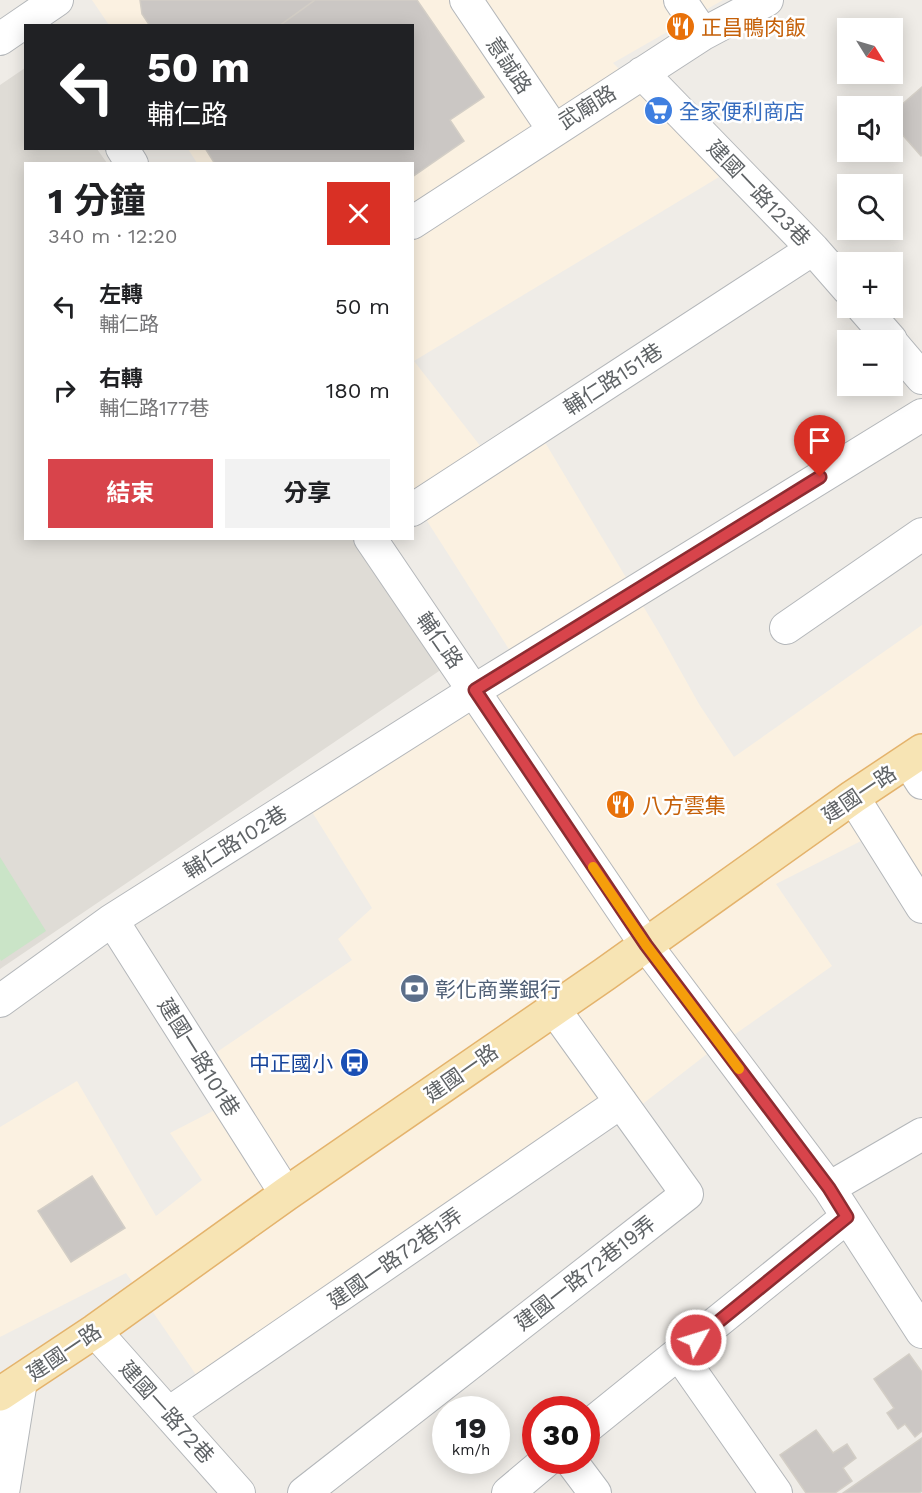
<!DOCTYPE html>
<html lang="zh-TW">
<head>
<meta charset="utf-8">
<style>
  body { margin:0; font-family:"Work Sans","Noto Sans TC",sans-serif; background:#f2f2f2; color:#202124; height:100vh; display:flex; flex-direction:column; font-size:22px; white-space:nowrap }
  * { box-sizing:border-box; margin:0 }
  p { font-size:20px; color:#757577 }
  .icon { flex:none; width:33px; height:33px; fill:none; stroke:currentColor; stroke-width:2; stroke-linecap:round; stroke-linejoin:round }
  .map { position:relative; flex:1; overflow:hidden }
  .drawer { position:absolute; left:24px; top:162px; width:390px; height:378px; display:flex; flex-direction:column; background:#fff; border-radius:0px; box-shadow:0 3px 15px #0003 }
  .drawer>* { flex:none }
  .top-card { position:absolute; left:24px; top:24px; width:390px; height:126px; border-radius:0px; box-shadow:0 3px 15px #0003; background:#202124; color:#fff; overflow:hidden }
  .needle { width:39px; rotate:127deg }
  .controls { position:absolute; left:837px; top:18px; display:grid; gap:12px }
  .controls a { display:grid; place-items:center; width:66px; height:66px; border-radius:0px; background:#fff; box-shadow:0 3px 15px #0003; font-size:30px }
  .speed { position:absolute; left:432px; top:1396px; display:flex; gap:12px; font-size:30px; font-weight:700; text-align:center }
  .speed>* { display:grid; place-content:center; width:78px; height:78px; border-radius:50%; background:#fff; box-shadow:0 3px 15px #0003; line-height:1 }
  .speed small { font-size:15px; font-weight:400 }
  .speed .limit { border:9px solid #d22; background:#fff; color:#111 }
  .pin { position:absolute; display:grid; place-items:center; width:51px; height:51px; color:#fff; margin:-62px -26px; border-radius:50% 50% 50% 0; rotate:-45deg; box-shadow:0 0 6px #0007 }
  .pin .icon { rotate:45deg }
  .me { position:absolute; width:66px; margin:-33px; rotate:51deg; stroke-linejoin:round; filter:drop-shadow(0 0 4px #0008) }
  .turn { display:flex; align-items:center; gap:21px; height:126px; padding:0 24px; font-size:27px }
  .turn .icon { width:78px; height:78px; stroke-width:2.5 }
  .turn b { display:block; font-size:42px; line-height:51px }
  .round { display:grid; place-items:center; flex:none; width:63px; height:63px; border-radius:0px; background:#f2f2f2 }
  .head { display:flex; align-items:center; justify-content:space-between; height:102px; padding:0 24px }
  h1 { font-size:36px; font-weight:700; line-height:45px }
  .cta { display:flex; gap:12px; margin-top:auto; padding:12px 24px }
  .cta a { flex:1; height:69px; border-radius:0px; background:#d8444b; color:#fff; font-size:24px; font-weight:700; line-height:69px; text-align:center }
  .cta a+a { background:#f2f2f2; color:#202124 }
  ul { padding:0; list-style:none }
  li { display:flex; align-items:center; gap:18px; height:84px; padding:0 24px }
  li div { flex:1 }
  li b { display:block; font-size:22px }
  li em { font-style:normal }
  .map>svg:first-child { display:block }
  .commercial { fill:#fbf1e1 }
  .education { fill:#dfdcd6 }
  .green { fill:#cae4c7 }
  .building { fill:#cbc7c4; stroke:#d3cec6; stroke-width:1.5 }
  .lines { fill:none; stroke-linecap:round; stroke-linejoin:round }
  .minor-casing { stroke:#b4b7ba; stroke-width:34 }
  .major-casing { stroke:#e4b36c; stroke-width:36 }
  .minor { stroke:#fff; stroke-width:32 }
  .major { stroke:#f7e4b4; stroke-width:33 }
  .route-casing { stroke:#8c2c31; stroke-width:15 }
  .route { stroke:#d8444b; stroke-width:10 }
  .slow { stroke:#f59e0b; stroke-width:10 }
  .labels { text-anchor:middle; dominant-baseline:central; stroke-width:5; stroke-linejoin:round; paint-order:stroke }
  .food-label { font-size:21px; fill:#c56008; stroke:#fff; text-anchor:start }
  .street-label { font-size:21px; fill:#5f6366; stroke:#fff }
  .shop-label { font-size:21px; fill:#366cbe; stroke:#fff; text-anchor:start }
  .service-label { font-size:21px; fill:#4e5e75; stroke:#fff; text-anchor:start }
  .transit-label { font-size:21px; fill:#164399; stroke:#fff; text-anchor:end }
</style>
</head>
<body>
<div class="map">
<svg width="922" height="1493" viewBox="0 0 922 1493">
  <rect width="100%" height="100%" fill="#efece7"/>
  <path class="commercial" d="M92 0H723L613 63 724 174 414 361 499 470 543 439 661 636 699 704 734 757 922 625V886L865 839 776 884 832 966 707 1054 640 1106 210 1395 126 1273 0 1337V1127L77 1081 156 1216 202 1180 170 1133 242 1096 217 1052 352 960 338 939 372 908 309 807 523 671 413 499 412 164 197 163 188 149 412 148V26L109 25Z"/>
  <path class="education" d="M25 68 26 148 97 149 107 163 26 164V538L359 539 445 667 0 969V85Z"/>
  <path class="green" d="M0 857 46 931 1 961 0 959Z"/>
  <path class="building" d="M140 0H315L279 26H150L142 14Z
    M315 0H417L484 97 450 120 464 141 412 177V164H215L205 148H412V26H279Z
    M922 87V155L921 156 892 123V113Z
    M92 1176 125 1228 71 1262 38 1211Z
    M909 1354 922 1372V1431L915 1437 905 1424 898 1429 887 1413 894 1408 874 1379Z
    M816 1430 833 1453 847 1444 856 1458 843 1468 852 1481 835 1493H806L780 1455Z
    M922 1438V1491L919 1493H843Z"/>
  <g class="lines">
    <defs>
      <path id="minor" d="M466 0 553 129
        M680 0 703 34
        M0 39 57 0
        M642 73 813 249 848 289
        M122 148 132 164
        M412 223 703 34 767 0
        M863 308 891 340
        M892 343 922 378
        M412 510 813 249
        M370 538 646 945 829 1188 922 1332
        M786 628 922 534
        M908 761 922 783
        M853 797 922 907
        M112 920 286 1194
        M0 1001 112 920 475 690 922 415
        M829 1188 922 1134
        M95 1331 239 1493
        M679 1354 776 1493
        M169 1413 621 1102
        M586 1428 847 1217
        M571 1461 595 1493
        M3 1493 21 1381
        M304 1493 687 1194 554 1009
        M508 1493 546 1461"/>
      <path id="major" d="M0 1394 95 1331 286 1194 605 974 853 797 922 751"/>
    </defs>
    <use href="#minor" class="minor-casing"/>
    <use href="#major" class="major-casing"/>
    <use href="#minor" class="minor"/>
    <use href="#major" class="major"/>
  </g>
  <g class="lines">
    <defs>
      <path id="route" d="M696 1340 847 1217 829 1188 646 945 475 690 820 477"/>
    </defs>
    <use href="#route" class="route-casing"/>
    <use href="#route" class="route"/>
    <path class="slow" d="M593 867 646 945 739 1069"/>
  </g>
  <defs>
    <symbol id="restaurant-disc" viewBox="-11 -11 22 22"><circle r="9.5" fill="#e8710a" stroke="#fff"/><path d="M-5-6h1v4h1v-4h1v4h1v-4h1v5L-1.5 .5V6h-2V.5L-5-1ZM5-6V6H3V1.5H1.5Q1.5-4 5-6Z" fill="#fff"/></symbol>
    <symbol id="supermarket-disc" viewBox="-11 -11 22 22"><circle r="9.5" fill="#3f7fe0" stroke="#fff"/><path d="M-6-5.5h2.5l.6 2H6L4.5 2H-2.5L-4.4-4H-6ZM-1.5 3.2a1.3 1.3 0 1 0 .1 0ZM3 3.2a1.3 1.3 0 1 0 .1 0Z" fill="#fff"/></symbol>
    <symbol id="bank-disc" viewBox="-11 -11 22 22"><circle r="9.5" fill="#5c6f8a" stroke="#fff"/><path d="M-6-4H6V4H-6ZM0-2.3a2.3 2.3 0 1 0 0 4.6a2.3 2.3 0 1 0 0-4.6Z" fill="#fff"/></symbol>
    <symbol id="bus-disc" viewBox="-11 -11 22 22"><circle r="9.5" fill="#1a4fb4" stroke="#fff"/><path d="M-5-6H5V4H4V6H2V4H-2V6H-4V4H-5ZM-3.5-4V0h7V-4ZM-3.5 1.2v1.5H-2V1.2ZM2 1.2v1.5H3.5V1.2Z" fill="#fff"/></symbol>
  </defs>
  <g fill-rule="evenodd">
    <use href="#restaurant-disc" x="664" y="10" width="33" height="33"/>
    <use href="#supermarket-disc" x="642" y="94" width="33" height="33"/>
    <use href="#restaurant-disc" x="604" y="788" width="33" height="33"/>
    <use href="#bank-disc" x="398" y="972" width="33" height="33"/>
    <use href="#bus-disc" x="338" y="1046" width="33" height="33"/>
  </g>
  <g class="labels">
    <g class="food-label">
      <text x="701" y="27">正昌鴨肉飯</text>
      <text x="642" y="805">八方雲集</text>
    </g>
    <g class="street-label">
      <text transform="translate(509 65) rotate(56)">意誠路</text>
      <text transform="translate(587 107) rotate(-32)">武廟路</text>
      <text transform="translate(759 193) rotate(46)">建國一路123巷</text>
      <text transform="translate(613 379) rotate(-33)">輔仁路151巷</text>
      <text transform="translate(440 640) rotate(55)">輔仁路</text>
      <text transform="translate(859 794) rotate(-34)">建國一路</text>
      <text transform="translate(235 842) rotate(-32)">輔仁路102巷</text>
      <text transform="translate(199 1057) rotate(58)">建國一路101巷</text>
      <text transform="translate(461 1073) rotate(-35)">建國一路</text>
      <text transform="translate(395 1258) rotate(-35)">建國一路72巷1弄</text>
      <text transform="translate(585 1273) rotate(-38)">建國一路72巷19弄</text>
      <text transform="translate(64 1352) rotate(-34)">建國一路</text>
      <text transform="translate(167 1412) rotate(48)">建國一路72巷</text>
    </g>
    <g class="shop-label">
      <text x="679" y="111">全家便利商店</text>
    </g>
    <g class="service-label">
      <text x="435" y="989">彰化商業銀行</text>
    </g>
    <g class="transit-label">
      <text x="333" y="1063">中正國小</text>
    </g>
  </g>
</svg>
<div class="controls">
<a><svg class="needle" viewBox="-14 -14 28 28"><path d="M0-13l5 13h-10z" fill="#e53935"/><path d="M0 13l5-13h-10z" fill="#757577"/></svg></a>
<a><svg class="icon" aria-label="sound" viewBox="0 0 24 24"><path d="M4 9h4l5-4v14l-5-4H4zM17 9q2 3 0 6"/></svg></a>
<a><svg class="icon" aria-label="search" viewBox="0 0 24 24"><circle cx="10" cy="10" r="6"/><path d="M15 15l6 6"/></svg></a>
<a>+</a>
<a>−</a>
</div>
<div class="speed"><div>19<small>km/h</small></div><div class="limit">30</div></div>
<div class="pin" style="left:820px;top:477px;background:#d93025"><svg class="icon" aria-label="arrive" viewBox="0 0 24 24"><path d="M6 21V4h12l-3 4 3 4H6"/></svg></div>
<svg class="me" style="left:696px;top:1340px" viewBox="-20 -20 40 40"><circle r="17" fill="#d8444b" stroke="#fff" stroke-width="3"/><path d="M0-11L8 9 0 5-8 9z" fill="#fff"/></svg>
<div class="top-card">
<div class="turn"><svg class="icon" aria-label="left" viewBox="0 0 24 24"><path d="M17 20v-9H6M10 6l-5 5 5 5"/></svg><div><b>50 m</b>輔仁路</div></div>
</div>
<section class="drawer">
<div class="head"><div><h1>1 分鐘</h1><p>340 m · 12:20</p></div><a class="round" style="background:#d93025;color:#fff"><svg class="icon" aria-label="close" viewBox="0 0 24 24"><path d="M6 6l12 12M18 6L6 18"/></svg></a></div>
<ul>
<li><svg class="icon" aria-label="left" viewBox="0 0 24 24"><path d="M17 20v-9H6M10 6l-5 5 5 5"/></svg><div><b>左轉</b><p>輔仁路</p></div><em>50 m</em></li>
<li><svg class="icon" aria-label="right" viewBox="0 0 24 24"><path d="M7 20v-9h11M14 6l5 5-5 5"/></svg><div><b>右轉</b><p>輔仁路177巷</p></div><em>180 m</em></li>
</ul>
<div class="cta"><a>結束</a><a>分享</a></div>
</section>
</div>
</body>
</html>
